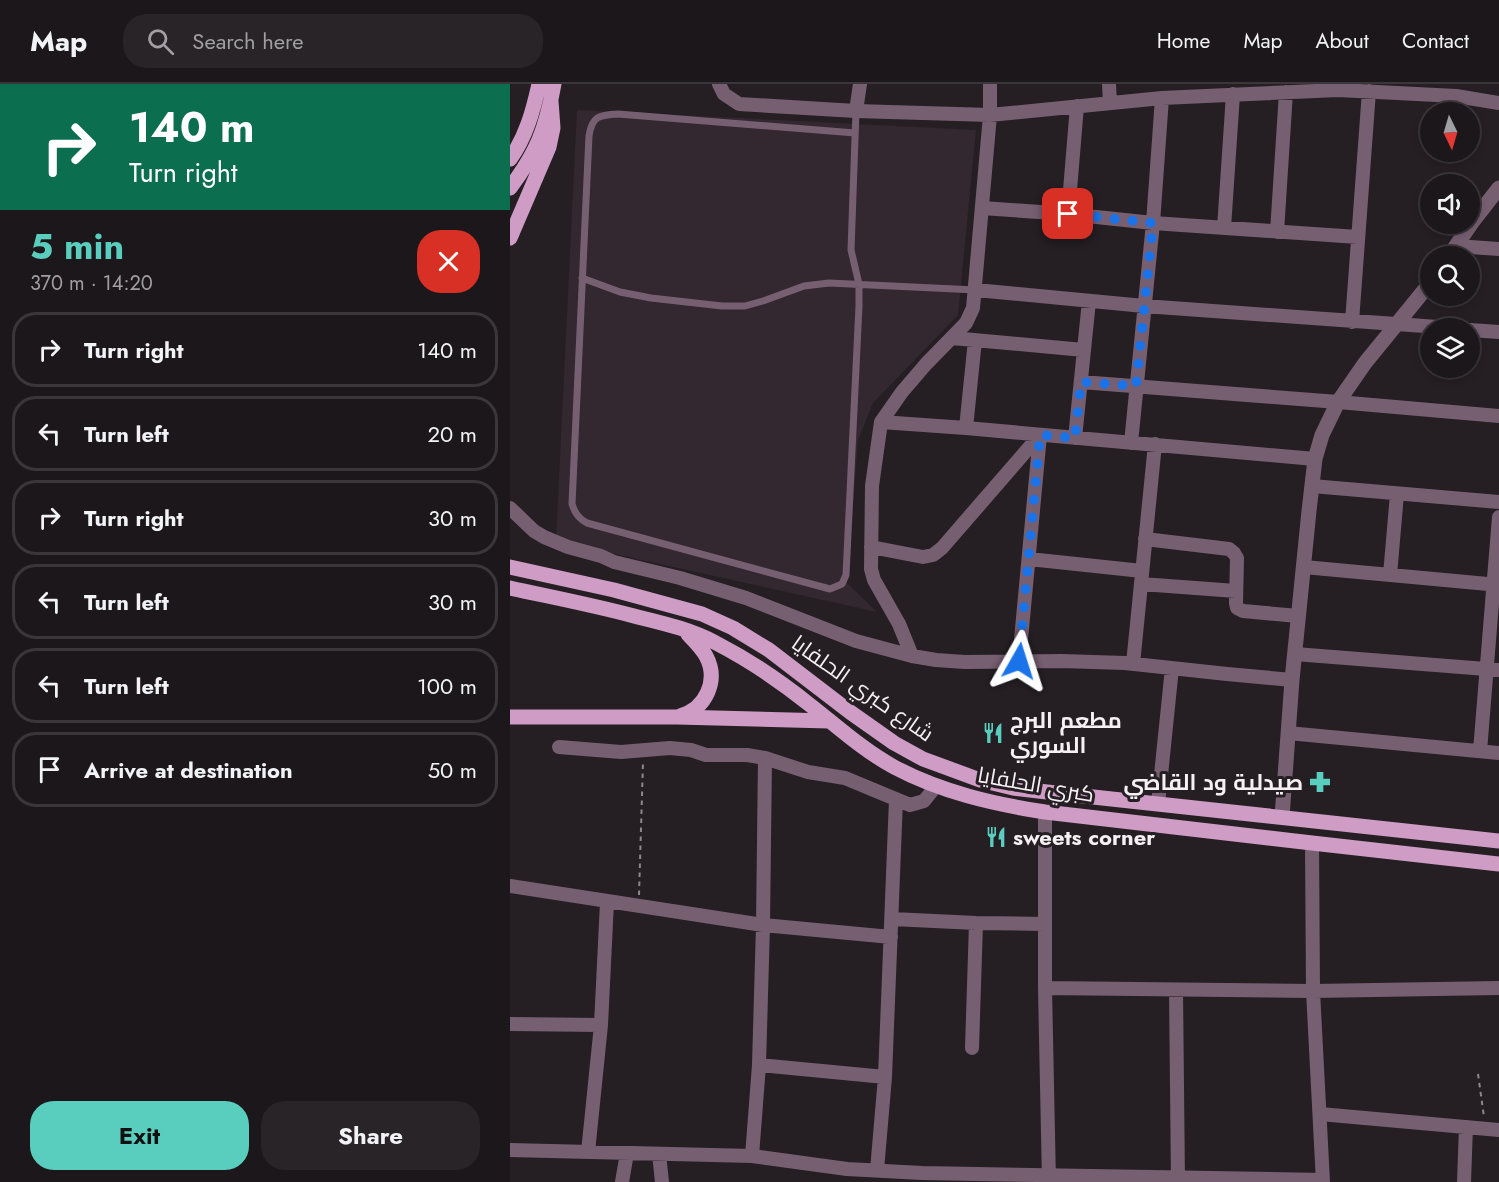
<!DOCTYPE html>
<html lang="en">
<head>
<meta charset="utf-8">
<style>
  body { margin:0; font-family:Jost,Cairo,sans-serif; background:#292428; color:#f1f3f6; height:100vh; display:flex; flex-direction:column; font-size:22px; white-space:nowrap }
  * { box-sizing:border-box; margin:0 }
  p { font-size:20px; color:#a09fa3 }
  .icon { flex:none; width:33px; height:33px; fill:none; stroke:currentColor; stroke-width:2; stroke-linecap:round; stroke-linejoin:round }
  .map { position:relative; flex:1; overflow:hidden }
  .drawer { display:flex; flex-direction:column; background:#1c171b; width:510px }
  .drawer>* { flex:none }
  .top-card { background:#0b6e4f; color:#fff; overflow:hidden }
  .needle { width:39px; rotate:175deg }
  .controls { position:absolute; left:910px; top:18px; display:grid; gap:12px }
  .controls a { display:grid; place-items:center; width:60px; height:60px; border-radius:50%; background:#1c171b; box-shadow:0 3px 9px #0003,0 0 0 2px #3a363a; font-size:30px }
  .pin { position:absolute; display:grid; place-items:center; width:51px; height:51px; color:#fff; margin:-26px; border-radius:12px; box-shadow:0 3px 9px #0006 }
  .me { position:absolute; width:66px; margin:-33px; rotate:6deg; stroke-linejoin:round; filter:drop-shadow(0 0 4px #0008) }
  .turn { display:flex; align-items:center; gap:21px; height:126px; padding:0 30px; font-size:27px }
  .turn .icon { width:78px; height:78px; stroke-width:2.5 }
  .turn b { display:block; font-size:42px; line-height:51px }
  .round { display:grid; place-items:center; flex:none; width:63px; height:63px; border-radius:24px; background:#292428 }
  .summary { display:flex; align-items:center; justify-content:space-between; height:102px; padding:0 30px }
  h1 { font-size:36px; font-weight:700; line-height:45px; color:#59cebf }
  .cta { display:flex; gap:12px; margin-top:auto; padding:12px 30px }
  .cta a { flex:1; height:69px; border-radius:24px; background:#59cebf; color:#111; font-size:24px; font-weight:700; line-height:69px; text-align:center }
  .cta a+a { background:#292428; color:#f1f3f6 }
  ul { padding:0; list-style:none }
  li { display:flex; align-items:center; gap:18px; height:75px; margin:0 12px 9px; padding:0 18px; border:3px solid #3a363a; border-radius:24px }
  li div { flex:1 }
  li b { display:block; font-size:22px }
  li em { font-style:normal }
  header { display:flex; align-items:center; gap:36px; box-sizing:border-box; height:84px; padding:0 30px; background:#1c171b; border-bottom:2px solid #3a363a }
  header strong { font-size:28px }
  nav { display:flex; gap:33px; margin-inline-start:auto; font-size:21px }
  .search { width:420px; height:54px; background:#292428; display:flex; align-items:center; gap:15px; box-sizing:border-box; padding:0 21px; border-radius:24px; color:#a09fa3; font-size:22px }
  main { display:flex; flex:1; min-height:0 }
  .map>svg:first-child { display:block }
  .built { fill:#332730 }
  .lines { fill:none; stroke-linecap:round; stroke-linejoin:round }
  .path { stroke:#8d888c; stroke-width:2; stroke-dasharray:4.5 4.5; stroke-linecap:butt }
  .service { stroke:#775f72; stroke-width:7 }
  .minor { stroke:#775f72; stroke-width:14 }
  .tertiary { stroke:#775f72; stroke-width:15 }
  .primary { stroke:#ce9cc4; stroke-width:15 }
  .route { stroke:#1a73e8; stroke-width:10; stroke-dasharray:0 18 }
  .labels { text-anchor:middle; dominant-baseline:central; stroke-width:6; stroke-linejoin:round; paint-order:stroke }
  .street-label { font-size:22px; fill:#f5f0f4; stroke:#251f24 }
  .poi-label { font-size:22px; font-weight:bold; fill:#f5f0f4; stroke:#251f24; text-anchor:start }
</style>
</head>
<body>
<header>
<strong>Map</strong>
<div class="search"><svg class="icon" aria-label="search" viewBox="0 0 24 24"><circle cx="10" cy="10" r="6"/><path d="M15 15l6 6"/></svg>Search here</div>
<nav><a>Home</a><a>Map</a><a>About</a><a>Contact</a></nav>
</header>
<main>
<section class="drawer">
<div class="top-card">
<div class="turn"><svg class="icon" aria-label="right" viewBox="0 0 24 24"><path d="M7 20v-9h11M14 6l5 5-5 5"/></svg><div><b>140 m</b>Turn right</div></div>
</div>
<div class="summary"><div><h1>5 min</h1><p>370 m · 14:20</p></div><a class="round" style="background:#d93025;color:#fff"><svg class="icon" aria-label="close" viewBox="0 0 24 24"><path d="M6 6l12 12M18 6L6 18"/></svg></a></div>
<ul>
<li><svg class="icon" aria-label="right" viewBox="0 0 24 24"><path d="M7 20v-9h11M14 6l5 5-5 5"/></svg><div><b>Turn right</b></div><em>140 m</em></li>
<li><svg class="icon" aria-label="left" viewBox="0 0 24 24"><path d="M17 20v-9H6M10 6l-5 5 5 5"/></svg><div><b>Turn left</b></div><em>20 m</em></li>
<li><svg class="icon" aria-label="right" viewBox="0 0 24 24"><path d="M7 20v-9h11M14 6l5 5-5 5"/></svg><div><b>Turn right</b></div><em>30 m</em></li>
<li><svg class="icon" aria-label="left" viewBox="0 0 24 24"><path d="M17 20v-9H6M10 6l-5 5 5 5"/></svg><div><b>Turn left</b></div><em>30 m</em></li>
<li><svg class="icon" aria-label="left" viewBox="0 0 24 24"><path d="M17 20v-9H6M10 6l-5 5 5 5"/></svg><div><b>Turn left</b></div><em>100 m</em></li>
<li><svg class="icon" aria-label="arrive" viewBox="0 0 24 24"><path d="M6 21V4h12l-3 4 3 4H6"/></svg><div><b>Arrive at destination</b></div><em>50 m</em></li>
</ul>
<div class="cta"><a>Exit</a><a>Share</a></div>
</section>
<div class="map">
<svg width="989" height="1098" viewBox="0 0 989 1098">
  <rect width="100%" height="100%" fill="#251f24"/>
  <path class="built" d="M67 26 466 46 448 231 363 319 348 356 337 499 367 528 46 457Z"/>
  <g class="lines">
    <path class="path" d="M129 811 133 678
      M968 990 974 1033"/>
    <path class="service" d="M345 49 108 30C89 31 82 32 79 52L62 420C65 429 68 434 77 439L320 505 332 500 336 491 349 222V200L341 166 346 27
      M72 194 110 208 141 214 212 222H235L253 217 294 202 319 199 466 206"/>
    <path class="minor" d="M209 0 214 10 229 20 346 27 480 31 652 14 828 6 946 12 989 19
      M599 0 600 19
      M346 27 350 0
      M472 124 558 130 643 139 848 153
      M558 130 567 22
      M714 144 723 10
      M767 148 776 8
      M946 162 989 165
      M466 206 634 222 942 244
      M842 238 859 7
      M960 246 989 248
      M442 254 574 266
      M571 298 828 318 989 332
      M371 338 456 344 805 375
      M456 344 465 256
      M565 354 579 217
      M621 359 643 139 652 14
      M802 402 989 418
      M0 424 24 447 34 453 58 463 91 472 104 478 170 494 236 514 346 557 402 572 426 576 455 578 551 577 615 579 717 590 782 596
      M635 455 719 465 724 469 727 474 726 519 727 524 733 527 788 532
      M361 463 413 473 423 471 432 464 530 351
      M519 475 632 487
      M794 483 989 501
      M880 491 887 410
      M631 500 726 507
      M785 570 989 586
      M402 572 389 540 364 496 361 485 362 402 371 338 392 308 416 280 456 239 463 224 480 31V0
      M509 577 530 351
      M623 580 645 360
      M778 649 989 669
      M49 663 111 668 160 664 181 666 196 671H237L255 674 298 688 335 694 400 721 414 717 426 702
      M970 667 989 433
      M648 720 662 584
      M535 728V904L539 1098
      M802 759 803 907 813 1098
      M0 802 253 841 381 853
      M382 835 466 839 535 840
      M535 904 803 907 989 904
      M666 906 668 1098
      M0 940 91 941
      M462 964 466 839
      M249 981 375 993
      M810 1030 989 1046
      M0 1066 242 1072 337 1085 412 1089 813 1096
      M78 1068 91 941 97 818
      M149 1070 152 1098
      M242 1072 249 981 253 841 255 674
      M367 1086 375 993 386 715
      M112 1098 117 1069
      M954 1098 956 1043"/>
    <path class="tertiary" d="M939 172 963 137 989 104
      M772 733 782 596 799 427 805 375 812 351 828 318 855 279 921 198"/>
    <path class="primary" d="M0 75C16 53 23 27 29 0
      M0 104C27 68 36 45 44 0
      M0 154 39 63 43 44 41 17
      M0 483 104 506 192 530 223 544 259 566 340 628 384 659 413 675 470 696 503 704 537 708 989 757
      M0 504C41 513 83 521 124 532 152 539 180 545 206 559 239 576 270 597 300 621 327 642 353 666 384 683 431 708 483 720 535 728L802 759 989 780
      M170 632C196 625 209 596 196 572 191 563 184 557 178 550
      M0 633H167L319 637"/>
  </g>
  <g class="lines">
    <path class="route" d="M509 577 530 351 565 354 571 298 626 302 643 139 558 130"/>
  </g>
  <defs>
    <symbol id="restaurant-bare" viewBox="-9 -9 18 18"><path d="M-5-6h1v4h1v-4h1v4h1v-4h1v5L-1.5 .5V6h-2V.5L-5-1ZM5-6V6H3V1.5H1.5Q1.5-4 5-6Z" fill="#59cebf" stroke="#251f24" stroke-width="2.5" paint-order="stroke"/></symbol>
    <symbol id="pharmacy-bare" viewBox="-9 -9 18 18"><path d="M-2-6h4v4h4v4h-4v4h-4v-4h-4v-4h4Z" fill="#59cebf" stroke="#251f24" stroke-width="2.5" paint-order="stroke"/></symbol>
  </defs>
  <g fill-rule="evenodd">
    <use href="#restaurant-bare" x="468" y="634" width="30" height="30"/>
    <use href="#pharmacy-bare" x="795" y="683" width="30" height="30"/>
    <use href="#restaurant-bare" x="471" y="738" width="30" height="30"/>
  </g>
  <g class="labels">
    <g class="street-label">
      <text transform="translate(353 604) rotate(35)">شارع كبري الحلفايا</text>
      <text transform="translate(526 700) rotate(10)">كبري الحلفايا</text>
    </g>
    <g class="poi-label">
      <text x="500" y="636">مطعم البرج<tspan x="500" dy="25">السوري</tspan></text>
      <text x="793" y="698" text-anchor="end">صيدلية ود القاضي</text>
      <text x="503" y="753">sweets corner</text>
    </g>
  </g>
</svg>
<div class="controls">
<a><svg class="needle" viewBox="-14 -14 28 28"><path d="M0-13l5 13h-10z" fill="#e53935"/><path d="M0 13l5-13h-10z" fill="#a09fa3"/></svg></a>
<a><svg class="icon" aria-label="sound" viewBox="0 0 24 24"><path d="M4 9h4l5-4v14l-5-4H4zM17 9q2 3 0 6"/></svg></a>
<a><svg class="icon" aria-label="search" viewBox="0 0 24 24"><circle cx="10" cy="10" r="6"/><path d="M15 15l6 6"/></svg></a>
<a><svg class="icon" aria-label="layers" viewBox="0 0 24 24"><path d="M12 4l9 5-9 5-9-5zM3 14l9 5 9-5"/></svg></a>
</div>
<div class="pin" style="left:558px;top:130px;background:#d93025"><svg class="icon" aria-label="arrive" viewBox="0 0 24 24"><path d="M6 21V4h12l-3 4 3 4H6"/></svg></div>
<svg class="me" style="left:509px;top:577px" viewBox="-20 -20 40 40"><path d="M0-17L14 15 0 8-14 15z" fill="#1a73e8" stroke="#fff" stroke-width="4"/></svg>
</div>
</main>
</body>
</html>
